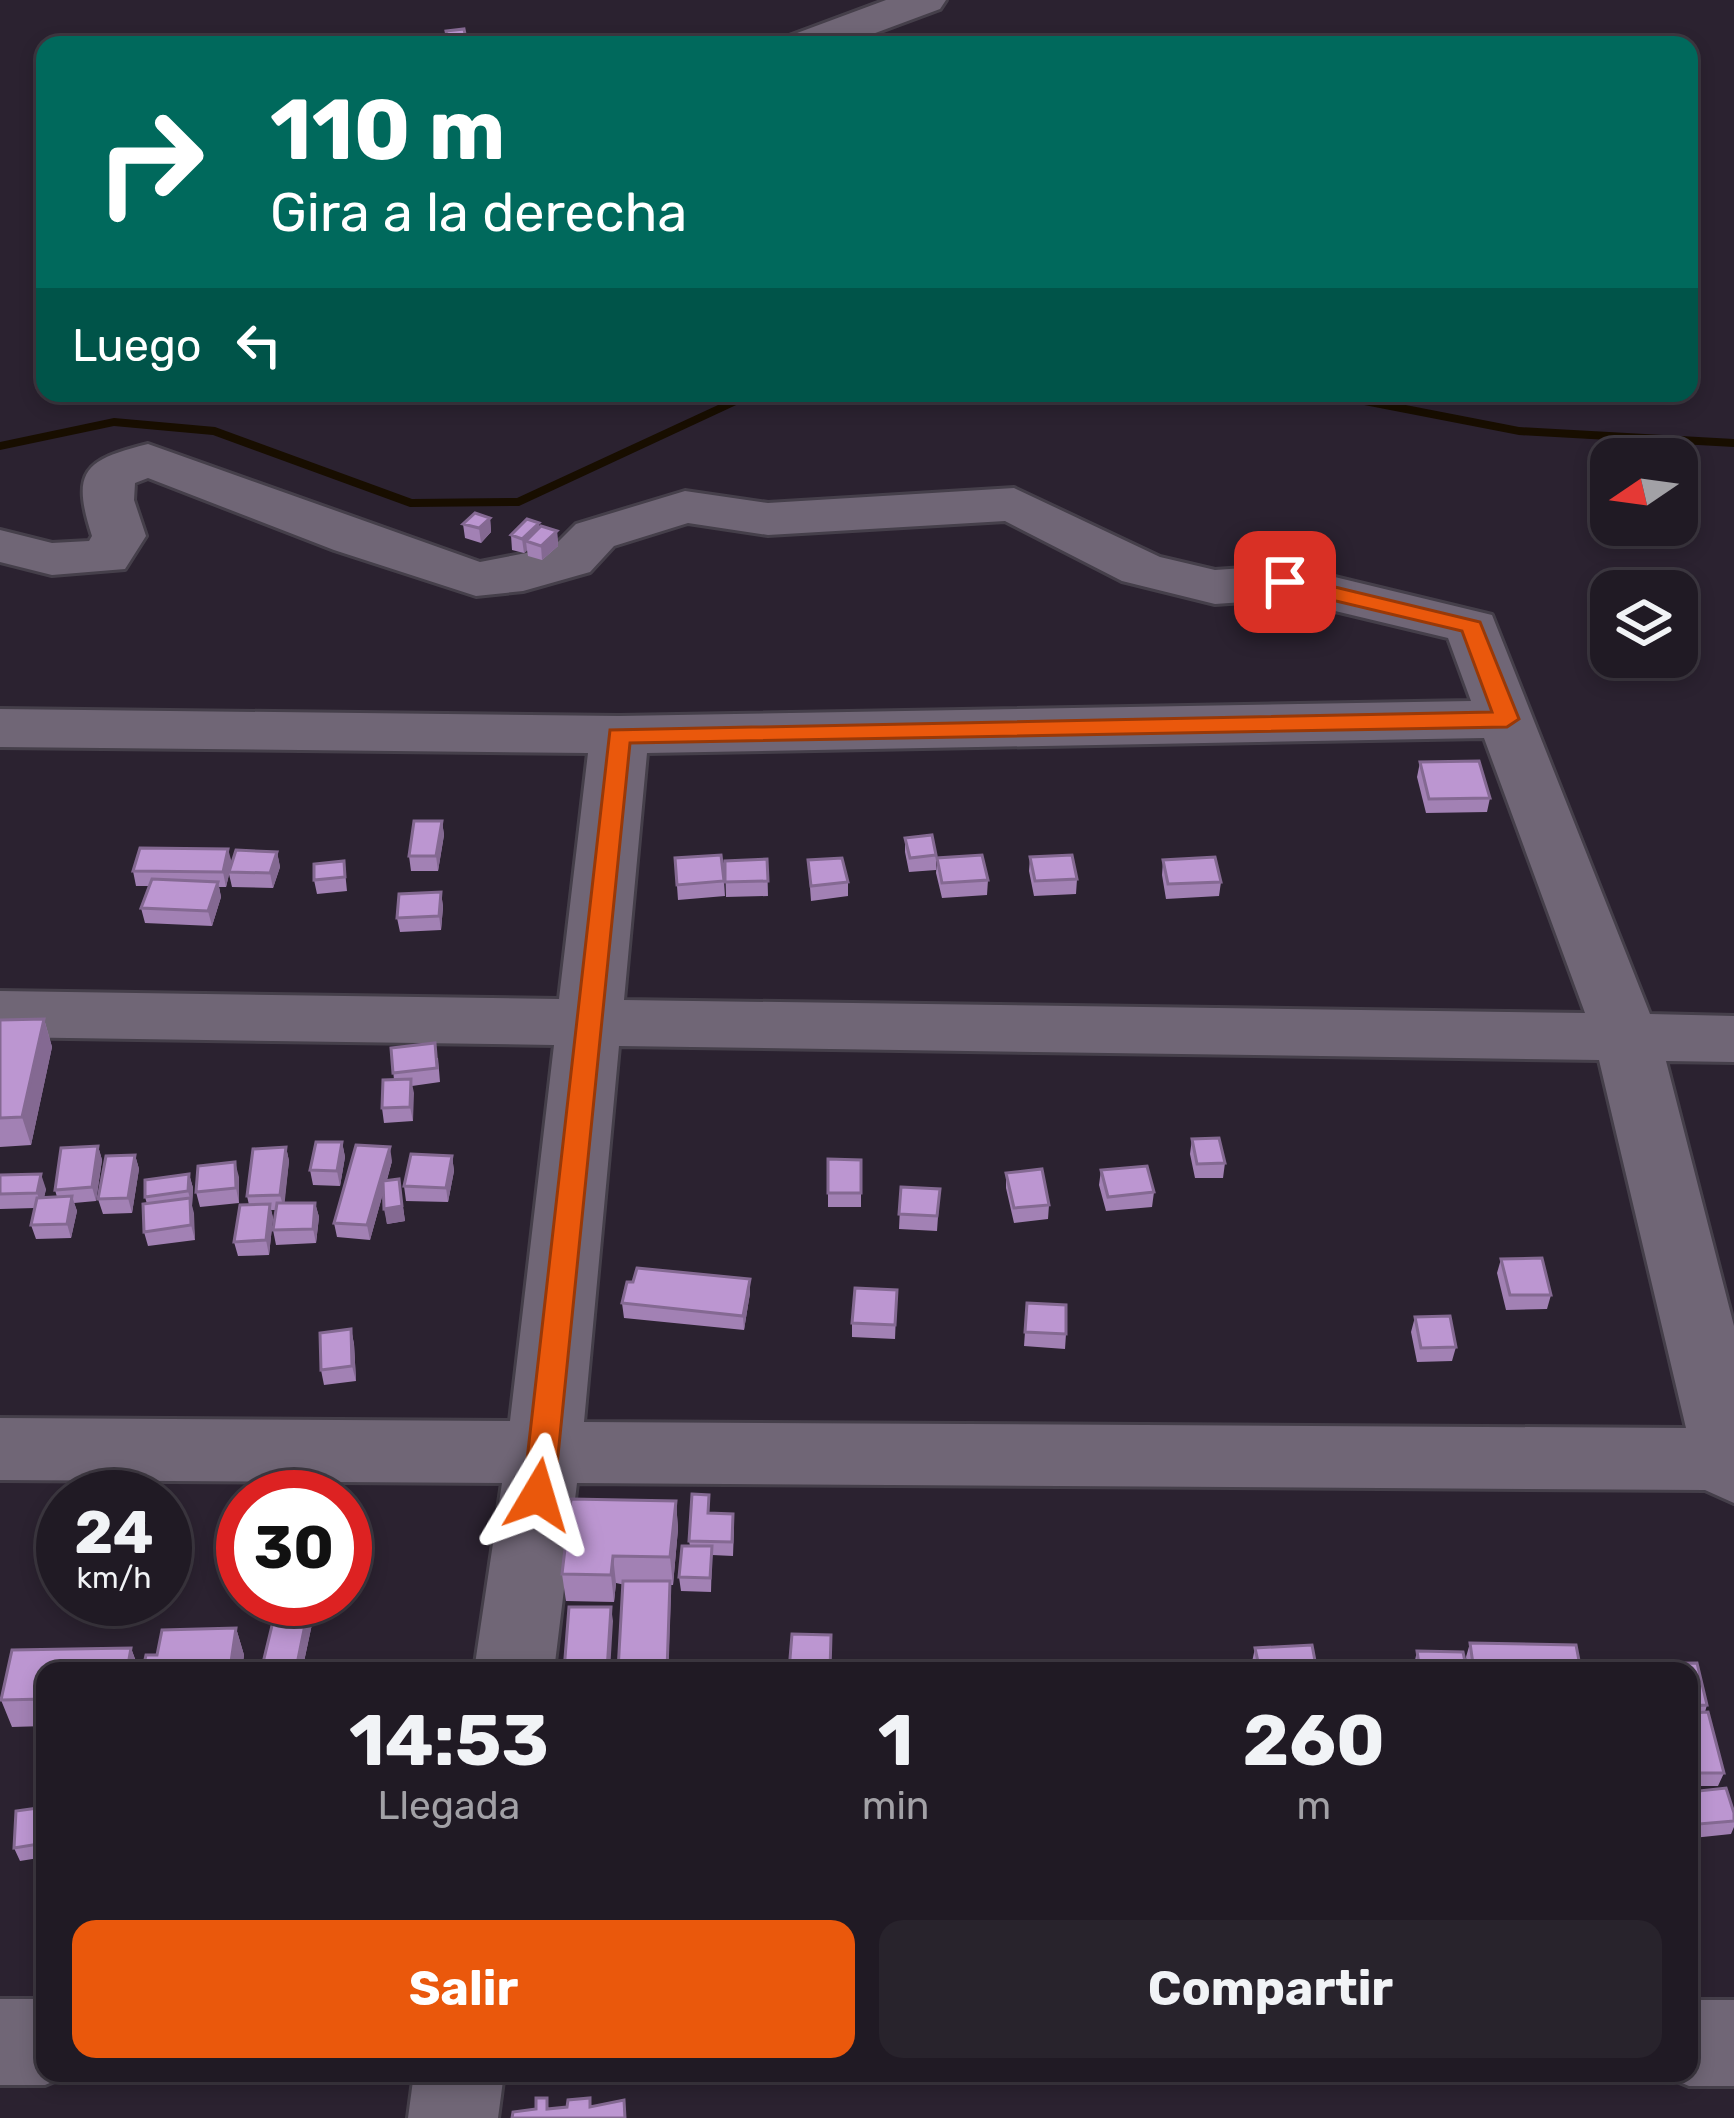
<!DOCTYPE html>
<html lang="es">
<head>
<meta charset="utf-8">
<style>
  body { margin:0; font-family:Rubik,sans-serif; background:#28232c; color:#f1f3f6; height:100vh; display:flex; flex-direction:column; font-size:45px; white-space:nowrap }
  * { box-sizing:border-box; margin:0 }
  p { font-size:39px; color:#a2a1a6 }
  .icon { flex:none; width:66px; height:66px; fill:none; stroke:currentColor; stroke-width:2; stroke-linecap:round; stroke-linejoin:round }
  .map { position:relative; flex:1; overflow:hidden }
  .side { position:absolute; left:36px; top:1662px; width:1662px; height:420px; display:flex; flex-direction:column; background:#201a24; border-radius:24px; box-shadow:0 6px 18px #0003,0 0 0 3px #3d3841 }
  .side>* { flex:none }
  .hud { position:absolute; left:36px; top:36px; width:1662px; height:366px; border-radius:24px; box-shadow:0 6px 18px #0003,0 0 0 3px #3d3841; background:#00695c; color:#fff; overflow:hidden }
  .needle { width:78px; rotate:257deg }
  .controls { position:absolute; left:1590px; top:438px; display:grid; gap:24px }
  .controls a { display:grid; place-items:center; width:108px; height:108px; border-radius:24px; background:#201a24; box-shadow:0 6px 18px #0003,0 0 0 3px #3d3841; font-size:60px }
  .speed { position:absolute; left:36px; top:1470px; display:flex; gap:24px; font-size:60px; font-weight:700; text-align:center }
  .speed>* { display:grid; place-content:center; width:156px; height:156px; border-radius:50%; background:#201a24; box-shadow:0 6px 18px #0003,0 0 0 3px #3d3841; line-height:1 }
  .speed small { font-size:30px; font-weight:400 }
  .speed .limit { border:18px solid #d22; background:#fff; color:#111 }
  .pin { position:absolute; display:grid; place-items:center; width:102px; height:102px; color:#fff; margin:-51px; border-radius:24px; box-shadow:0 6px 18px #0006 }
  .me { position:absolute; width:132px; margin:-66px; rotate:7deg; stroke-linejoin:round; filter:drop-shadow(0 0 9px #0008) }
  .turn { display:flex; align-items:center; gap:42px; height:252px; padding:0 36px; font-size:54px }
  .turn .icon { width:156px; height:156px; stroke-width:2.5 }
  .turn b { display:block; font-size:84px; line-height:102px }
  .then { display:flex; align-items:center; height:114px; padding:0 36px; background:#0003; gap:24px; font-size:45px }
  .eta { display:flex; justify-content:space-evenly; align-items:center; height:204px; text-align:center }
  .eta b { font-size:72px; font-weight:700; line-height:84px }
  .action { display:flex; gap:24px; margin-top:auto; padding:24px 36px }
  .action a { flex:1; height:138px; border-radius:24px; background:#ea580c; color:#fff; font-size:48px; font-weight:700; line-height:138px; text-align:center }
  .action a+a { background:#28232c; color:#f1f3f6 }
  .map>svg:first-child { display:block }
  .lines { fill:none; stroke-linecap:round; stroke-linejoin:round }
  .stream { fill:#180e00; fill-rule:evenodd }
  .minor-casing { stroke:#453f4a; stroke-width:6 }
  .minor { fill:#706676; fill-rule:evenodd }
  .wall { fill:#a281b4 }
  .shaded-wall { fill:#846992 }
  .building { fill:#bc96d1; stroke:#846992; stroke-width:3 }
  .route { fill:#ea580c; stroke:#983908; stroke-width:3 }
</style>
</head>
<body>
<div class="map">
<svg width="1734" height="2118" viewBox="0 0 1734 2118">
  <rect width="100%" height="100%" fill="#2b2230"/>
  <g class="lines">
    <path class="stream" d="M744 393H762L519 506 410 507 213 435 114 426 0 450V442L114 418 215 427 412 499 517 498Z
      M1316 393H1344L1519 427 1734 439V447L1519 435 1323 397Z"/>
    <defs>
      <path id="minor" d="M886 0H946L940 9 843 45H783L789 36Z
        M148 444 480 562 552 548 576 524 685 491 768 503 1014 488 1160 557 1215 570 1285 565 1492 615 1650 1014 1734 1016V1062L1666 1061 1734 1326V1503L1705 1490 577 1483 554 1671H474L502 1483 0 1480V1418L510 1421 554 1045 0 1037V991L559 999 588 753 0 747V709L619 716 1471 701 1448 638 1285 599 1215 604 1122 581 1005 521 768 535 688 523 614 546 590 572 523 591 476 596 334 550 148 478 135 483 134 500 146 536 125 569 52 575 0 562V530L52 543 89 541 92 536C71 471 84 460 148 444ZM1484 738 1585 1013 624 1000 647 753ZM619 1046 1599 1060 1686 1428 584 1422Z
        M0 1999H45V2073H74L45 2085H0Z
        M1689 2000H1734V2086H1689L1658 2073H1689Z
        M414 2073H504L498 2118H408Z"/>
    </defs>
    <use href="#minor" class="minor-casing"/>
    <use href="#minor" class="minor"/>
  </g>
  <path class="wall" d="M464 29 467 45H448L446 31Z
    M490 518 491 532 481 543 465 538 463 524Z
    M539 523V528L557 531 558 546 542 560 528 556 527 550 524 553 512 550 511 535Z
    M1420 762 1490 798 1487 812 1426 813 1417 777Z
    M442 821 444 835 438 871H411L409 856Z
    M905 838 936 855V870L909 872 905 852Z
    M277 852 280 867 273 888 232 887 229 874 226 887H219L221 897 212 926 145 923 141 908 150 886H136L133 871 232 863Z
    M1030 857 1077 879 1076 894 1034 896 1029 871Z
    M675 858 724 881 725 896 678 900Z
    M937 858 988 880 987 895 942 898 936 873Z
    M767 859 768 896 726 897 725 861Z
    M808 860 848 882V896L811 901Z
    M1163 860 1221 882 1219 896 1166 899 1162 875Z
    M344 861 347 891 317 894 314 880Z
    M441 892 443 907 441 930 400 932 397 918Z
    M44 1019 52 1047 31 1145 0 1147V1020Z
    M391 1048 438 1058 440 1082 412 1086 413 1121 384 1123 382 1108 394 1080Z
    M1192 1139 1225 1163 1223 1178H1195L1190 1154Z
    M342 1142 345 1157 340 1186 313 1185 310 1170Z
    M98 1146 102 1160 96 1201 74 1203 77 1211 71 1238 36 1239 31 1225 35 1208 0 1209V1175L46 1189 44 1197H57L55 1190Z
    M286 1147 289 1161 284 1203H315L319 1217 316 1243 276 1245 273 1230 276 1210H271L273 1218 269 1255 238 1256 234 1242 249 1205 247 1196Z
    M135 1155 139 1169 132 1213 103 1214 98 1199Z
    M452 1156 454 1171 448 1202 406 1201 404 1186Z
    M828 1159 861 1160V1207H828Z
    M392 1161 387 1180 399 1179 405 1221 387 1224 383 1193 370 1240 337 1237 334 1223Z
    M1101 1170 1154 1192 1152 1207 1106 1211 1099 1185Z
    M1006 1173 1049 1205 1048 1219 1014 1223 1006 1188Z
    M189 1174 193 1188 192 1206 195 1240 148 1246 144 1232 147 1204 145 1197Z
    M239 1177V1203L200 1207 196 1192Z
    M901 1187 940 1189 937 1231 899 1229Z
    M1501 1259 1551 1295 1547 1309 1506 1310 1497 1273Z
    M750 1279V1293L744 1330 624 1318 622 1303Z
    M897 1290 895 1339 852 1337V1323Z
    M1027 1303 1066 1334 1065 1349 1024 1346Z
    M1415 1317 1456 1347 1452 1361 1417 1362 1411 1332Z
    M351 1329 354 1344 356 1381 324 1385 321 1370Z
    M676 1501 678 1529 673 1585H670L671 1595 616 1583 614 1602 566 1601 562 1574Z
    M710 1513 734 1528 733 1556 712 1555 711 1592 681 1591 679 1577 690 1546 689 1541Z
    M308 1610 312 1624 302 1671H263L262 1667Z
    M236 1628 244 1655 243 1662 246 1671H45V1726L12 1727 1 1700 12 1650 131 1648 137 1664H144L146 1655H157L162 1630Z
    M1470 1643 1581 1671H1468L1466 1657Z
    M1255 1648 1316 1666 1334 1671H1254L1252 1662Z
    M1417 1651 1467 1671H1414V1665Z
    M1697 1663 1707 1705 1705 1712H1708L1724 1773 1718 1786H1689V1671H1601L1603 1664Z
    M1689 1792 1734 1813V1827L1731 1834 1693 1838 1689 1826Z
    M45 1807V1857L20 1861 14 1848Z
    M1689 1854 1696 1888 1690 1901H1689Z"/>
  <path class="shaded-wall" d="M490 518 491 532 481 543 479 528Z
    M539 523 540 538 526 541 527 550 524 553 522 539Z
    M557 531 558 546 542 560 541 546Z
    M442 821 444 835 438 871 436 856Z
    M228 849 232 863 226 887 223 872Z
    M277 852 280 867 273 888 270 873Z
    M218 882 221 897 212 926 208 911Z
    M441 892 443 907 441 930 439 916Z
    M44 1019 52 1047 31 1145 22 1117Z
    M411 1079 414 1093 413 1121 410 1107Z
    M342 1142 345 1157 340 1186 337 1171Z
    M98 1146 102 1160 96 1201 92 1187Z
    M286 1147 289 1161 284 1209 280 1195Z
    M390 1147 392 1161 370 1240 367 1225Z
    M135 1155 139 1169 132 1213 128 1198Z
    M452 1156 454 1171 448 1202 446 1188Z
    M235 1162 239 1177V1203L236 1188Z
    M41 1174 46 1189 42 1207 37 1193Z
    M189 1174 193 1188 192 1206 188 1191Z
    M399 1179 405 1221 387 1224 384 1209Z
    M72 1196 77 1211 71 1238 67 1224Z
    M190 1198 194 1213 195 1240 191 1225Z
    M315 1203 319 1217 316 1243 313 1229Z
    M270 1204 273 1218 269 1255 266 1240Z
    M750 1279V1293L744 1330 743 1316Z
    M351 1329 354 1344 356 1381 352 1366Z
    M676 1501 678 1529 673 1585 670 1557Z
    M613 1556 616 1583 614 1602 611 1575Z
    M670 1581 671 1595 668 1671H667Z
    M611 1607 613 1621 610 1671H607Z
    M308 1610 312 1624 302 1671H297Z
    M236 1628 244 1655 243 1662 246 1671H234L231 1662Z
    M131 1648 139 1671 128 1665Z"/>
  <path class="building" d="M464 29 466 39 448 40 446 31Z
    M475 513 490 518 479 528 463 524Z
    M527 519 539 523 522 539 511 535Z
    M541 526 557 531 541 546 526 541Z
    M1479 761 1490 798 1429 799 1420 762Z
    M414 821H442L436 856H409Z
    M932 835 936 855 910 858 905 838Z
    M140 848 228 849 223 872 133 871Z
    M236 850 277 852 270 873 229 872Z
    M721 855 724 881 677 885 675 858Z
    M982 855 988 880 942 883 937 858Z
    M1072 855 1077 879 1035 881 1030 857Z
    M1215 857 1221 882 1168 884 1163 860Z
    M842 858 848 882 811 886 808 860Z
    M767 859 768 881 725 882V861Z
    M344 861 345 877 314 880V864Z
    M152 879 218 882 208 911 141 908Z
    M441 892 439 916 397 918 399 894Z
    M44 1019 22 1117 0 1118V1020Z
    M435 1043 437 1068 393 1073 391 1048Z
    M411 1079 410 1107 382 1108 383 1080Z
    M1219 1138 1225 1163 1197 1164 1192 1139Z
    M316 1142H342L337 1171 310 1170Z
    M356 1145 390 1147 367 1225 334 1223Z
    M98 1146 92 1187 55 1190 61 1148Z
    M286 1147 280 1195 247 1196 253 1149Z
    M411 1154 452 1156 446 1188 404 1186Z
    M135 1155 128 1198 98 1199 106 1156Z
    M828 1159 861 1160V1193H828Z
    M235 1162 236 1188 196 1192 198 1166Z
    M1147 1166 1154 1192 1108 1197 1101 1170Z
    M1042 1169 1049 1205 1014 1208 1006 1173Z
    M41 1174 37 1193 0 1194V1175Z
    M189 1174 188 1191 145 1197V1180Z
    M399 1179 402 1206 384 1209 383 1181Z
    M901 1187 940 1189 937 1216 899 1214Z
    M72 1196 67 1224 31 1225 37 1198Z
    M190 1198 191 1225 144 1232 143 1204Z
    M277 1203H315L313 1229 273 1230Z
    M270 1204 266 1240 234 1242 240 1205Z
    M1542 1258 1551 1295H1510L1501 1259Z
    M637 1268 750 1279 743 1316 622 1303 627 1282H633Z
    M855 1288 897 1290 895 1325 852 1323Z
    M1027 1303 1066 1305V1334L1025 1332Z
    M1450 1316 1456 1347 1421 1348 1415 1317Z
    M351 1329 352 1366 321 1370 320 1333Z
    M692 1494 709 1495 708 1513 733 1514 732 1542 689 1541Z
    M571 1499 676 1501 670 1557 613 1556 611 1575 562 1574Z
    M682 1546H712L710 1578 679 1577Z
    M623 1581H670L667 1671H618Z
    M569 1607H611L607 1671H564Z
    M276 1609 308 1610 296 1669 262 1667Z
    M236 1628 231 1662H243L242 1671H45V1699L1 1700 12 1650 131 1648 128 1665 144 1664 146 1655H157L162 1630Z
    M792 1634 831 1635 830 1671H789Z
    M1470 1643 1576 1645 1581 1671H1474Z
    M1312 1645 1316 1666 1333 1665 1334 1671H1260L1255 1648Z
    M1417 1651 1463 1652 1467 1671H1420Z
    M1697 1663 1707 1705 1689 1706V1671H1604L1603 1664Z
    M1708 1712 1724 1773H1689V1713Z
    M1726 1788 1734 1813V1821L1699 1824 1689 1797V1792Z
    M45 1807V1843L14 1848 16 1811Z
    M1689 1854H1690L1696 1888H1689Z
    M536 2098H547V2109L567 2107 568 2100 590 2098V2107L624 2100 625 2118H512L513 2112 536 2109Z"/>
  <path class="route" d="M1285 575 1480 622 1519 719 1507 727 630 743 554 1495 538 1508 527 1504 523 1495 610 730 1492 712 1462 631 1277 587 1274 582Z"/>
</svg>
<div class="controls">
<a><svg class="needle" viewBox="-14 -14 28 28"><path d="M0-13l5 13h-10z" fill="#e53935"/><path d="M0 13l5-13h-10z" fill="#a2a1a6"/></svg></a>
<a><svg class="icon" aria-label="layers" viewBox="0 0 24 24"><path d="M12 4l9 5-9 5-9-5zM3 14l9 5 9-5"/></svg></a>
</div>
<div class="speed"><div>24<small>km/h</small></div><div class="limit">30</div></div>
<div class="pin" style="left:1285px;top:582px;background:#d93025"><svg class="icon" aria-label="arrive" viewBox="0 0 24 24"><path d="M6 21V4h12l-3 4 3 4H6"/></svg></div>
<svg class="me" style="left:538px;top:1495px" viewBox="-20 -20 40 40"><path d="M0-17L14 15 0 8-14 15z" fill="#ea580c" stroke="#fff" stroke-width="4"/></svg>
<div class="hud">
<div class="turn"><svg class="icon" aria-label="right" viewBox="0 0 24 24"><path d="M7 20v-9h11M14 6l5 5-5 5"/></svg><div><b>110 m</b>Gira a la derecha</div></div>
<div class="then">Luego<svg class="icon" aria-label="left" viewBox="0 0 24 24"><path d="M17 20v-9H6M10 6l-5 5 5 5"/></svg></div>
</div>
<section class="side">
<div class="eta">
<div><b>14:53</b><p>Llegada</p></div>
<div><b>1</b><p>min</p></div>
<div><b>260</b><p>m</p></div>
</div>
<div class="action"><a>Salir</a><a>Compartir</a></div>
</section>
</div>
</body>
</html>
